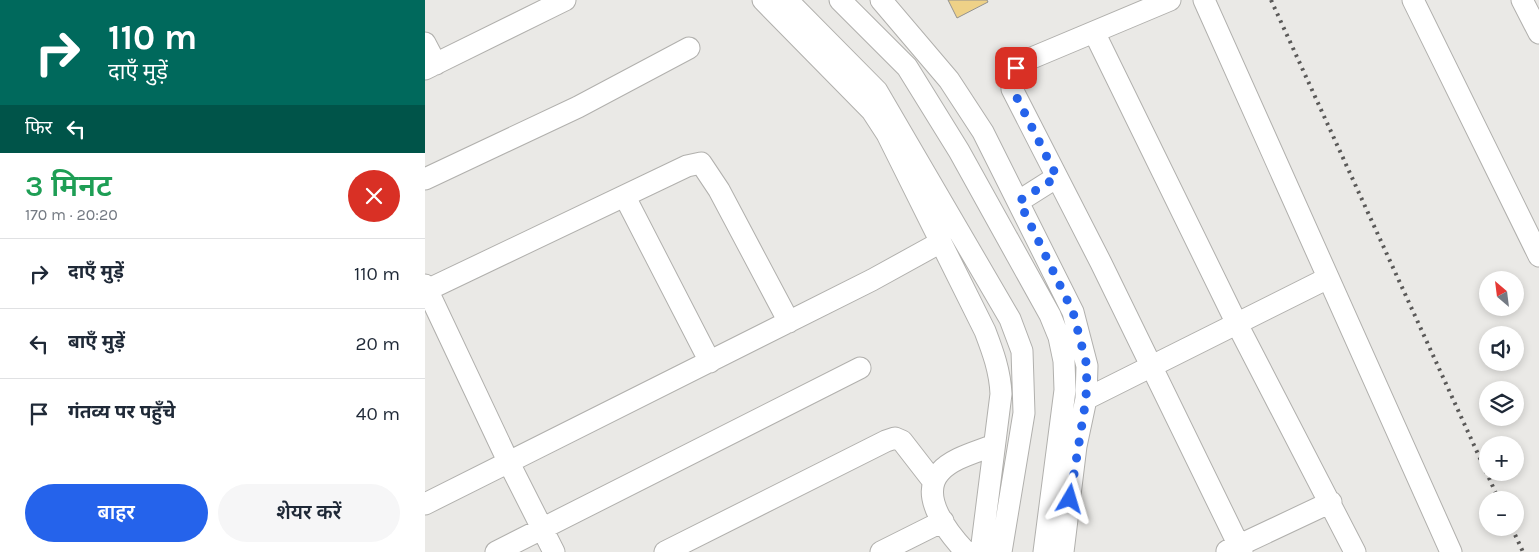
<!DOCTYPE html>
<html lang="hi">
<head>
<meta charset="utf-8">
<style>
  body { margin:0; font-family:Karla,"Noto Sans Devanagari",sans-serif; background:#f6f6f7; color:#1f2937; height:100vh; display:flex; flex-direction:column; font-size:19px; white-space:nowrap }
  * { box-sizing:border-box; margin:0 }
  p { font-size:16px; color:#747a83 }
  .icon { flex:none; width:28px; height:28px; fill:none; stroke:currentColor; stroke-width:2; stroke-linecap:round; stroke-linejoin:round }
  .map { position:relative; flex:1; overflow:hidden }
  .sheet { display:flex; flex-direction:column; background:#fff; width:425px }
  .sheet>* { flex:none }
  .banner { background:#00695c; color:#fff; overflow:hidden }
  .needle { width:32px; rotate:332deg }
  .controls { position:absolute; left:1054px; top:271px; display:grid; gap:10px }
  .controls a { display:grid; place-items:center; width:45px; height:45px; border-radius:50%; background:#fff; box-shadow:0 2px 8px #0003; font-size:25px }
  .pin { position:absolute; display:grid; place-items:center; width:42px; height:42px; color:#fff; margin:-21px; border-radius:10px; box-shadow:0 2px 8px #0006 }
  .me { position:absolute; width:55px; margin:-28px; rotate:7deg; stroke-linejoin:round; filter:drop-shadow(0 0 4px #0008) }
  .turn { display:flex; align-items:center; gap:18px; height:105px; padding:0 25px; font-size:22px }
  .turn .icon { width:65px; height:65px; stroke-width:2.5 }
  .turn b { display:block; font-size:35px; line-height:42px }
  .then { display:flex; align-items:center; height:48px; padding:0 25px; background:#0003; gap:10px; font-size:19px }
  .round { display:grid; place-items:center; flex:none; width:52px; height:52px; border-radius:26px; background:#f6f6f7 }
  .head { display:flex; align-items:center; justify-content:space-between; height:85px; padding:0 25px }
  h1 { font-size:30px; font-weight:600; line-height:38px; color:#1e9e55 }
  .action { display:flex; gap:10px; margin-top:auto; padding:10px 25px }
  .action a { flex:1; height:58px; border-radius:30px; background:#2563eb; color:#fff; font-size:20px; font-weight:600; line-height:58px; text-align:center }
  .action a+a { background:#f6f6f7; color:#1f2937 }
  ul { padding:0; list-style:none }
  li { display:flex; align-items:center; gap:15px; height:70px; padding:0 25px; border-top:1px solid #e0e1e3 }
  li div { flex:1 }
  li b { display:block; font-size:19px }
  li em { font-style:normal }
  main { display:flex; flex:1; min-height:0 }
  .map>svg:first-child { display:block }
  .building { fill:#eed187; stroke:#93928f }
  .lines { fill:none; stroke-linecap:round; stroke-linejoin:round }
  .minor-casing { stroke:#b1b0ad; stroke-width:23 }
  .minor { stroke:#fff; stroke-width:21 }
  .rail { stroke:#5a5958; stroke-width:4; stroke-dasharray:2.5 5; stroke-linecap:butt }
  .route { stroke:#2563eb; stroke-width:9; stroke-dasharray:0 16.2 }
</style>
</head>
<body>
<main>
<section class="sheet">
<div class="banner">
<div class="turn"><svg class="icon" aria-label="right" viewBox="0 0 24 24"><path d="M7 20v-9h11M14 6l5 5-5 5"/></svg><div><b>110 m</b>दाएँ मुड़ें</div></div>
<div class="then">फिर<svg class="icon" aria-label="left" viewBox="0 0 24 24"><path d="M17 20v-9H6M10 6l-5 5 5 5"/></svg></div>
</div>
<div class="head"><div><h1>3 मिनट</h1><p>170 m · 20:20</p></div><a class="round" style="background:#d93025;color:#fff"><svg class="icon" aria-label="close" viewBox="0 0 24 24"><path d="M6 6l12 12M18 6L6 18"/></svg></a></div>
<ul>
<li><svg class="icon" aria-label="right" viewBox="0 0 24 24"><path d="M7 20v-9h11M14 6l5 5-5 5"/></svg><div><b>दाएँ मुड़ें</b></div><em>110 m</em></li>
<li><svg class="icon" aria-label="left" viewBox="0 0 24 24"><path d="M17 20v-9H6M10 6l-5 5 5 5"/></svg><div><b>बाएँ मुड़ें</b></div><em>20 m</em></li>
<li><svg class="icon" aria-label="arrive" viewBox="0 0 24 24"><path d="M6 21V4h12l-3 4 3 4H6"/></svg><div><b>गंतव्य पर पहुँचे</b></div><em>40 m</em></li>
</ul>
<div class="action"><a>बाहर</a><a>शेयर करें</a></div>
</section>
<div class="map">
<svg width="1114" height="552" viewBox="0 0 1114 552">
  <rect width="100%" height="100%" fill="#eae9e6"/>
  <path class="building" d="M523 0H562L563 2 532 18Z"/>
  <g class="lines">
    <defs>
      <path id="minor" d="M338 0 447 111 462 134 560 331C568 352 575 371 576 394L556 552
        M362 0 452 91 585 319 597 351 599 413 576 552
        M415 0 482 67 534 151 625 315 634 337 639 361 640 390 619 552
        M456 0 524 80 558 132 648 312 662 366 661 399 651 446 638 552
        M745 0 602 60C590 68 586 74 587 89L676 263 817 552
        M779 0 1026 552
        M988 0 1114 256
        M1097 0 1114 33
        M669 32 812 324 930 552
        M0 43 11 64
        M0 69 140 0
        M0 179 153 107 264 48
        M200 197 285 362
        M594 201 632 177
        M0 285 83 461 129 552
        M0 291 262 166 276 163 294 190 364 322
        M661 399 903 278
        M0 504 447 280 516 242
        M802 551 906 502
        M71 552 435 368
        M240 552 461 441 470 438 477 441 508 481
        M456 552 518 521
        M541 552C524 534 493 496 515 472 527 458 552 452 569 445"/>
    </defs>
    <use href="#minor" class="minor-casing"/>
    <use href="#minor" class="minor"/>
    <path class="rail" d="M846 0 1074 500
      M1087 528 1098 552"/>
  </g>
  <g class="lines">
    <path class="route" d="M591 68 587 78V88L632 177 594 201 648 312 662 366 661 399 645 499"/>
  </g>
</svg>
<div class="controls">
<a><svg class="needle" viewBox="-14 -14 28 28"><path d="M0-13l5 13h-10z" fill="#e53935"/><path d="M0 13l5-13h-10z" fill="#747a83"/></svg></a>
<a><svg class="icon" aria-label="sound" viewBox="0 0 24 24"><path d="M4 9h4l5-4v14l-5-4H4zM17 9q2 3 0 6"/></svg></a>
<a><svg class="icon" aria-label="layers" viewBox="0 0 24 24"><path d="M12 4l9 5-9 5-9-5zM3 14l9 5 9-5"/></svg></a>
<a>+</a>
<a>−</a>
</div>
<div class="pin" style="left:591px;top:68px;background:#d93025"><svg class="icon" aria-label="arrive" viewBox="0 0 24 24"><path d="M6 21V4h12l-3 4 3 4H6"/></svg></div>
<svg class="me" style="left:645px;top:499px" viewBox="-20 -20 40 40"><path d="M0-17L14 15 0 8-14 15z" fill="#2563eb" stroke="#fff" stroke-width="4"/></svg>
</div>
</main>
</body>
</html>
